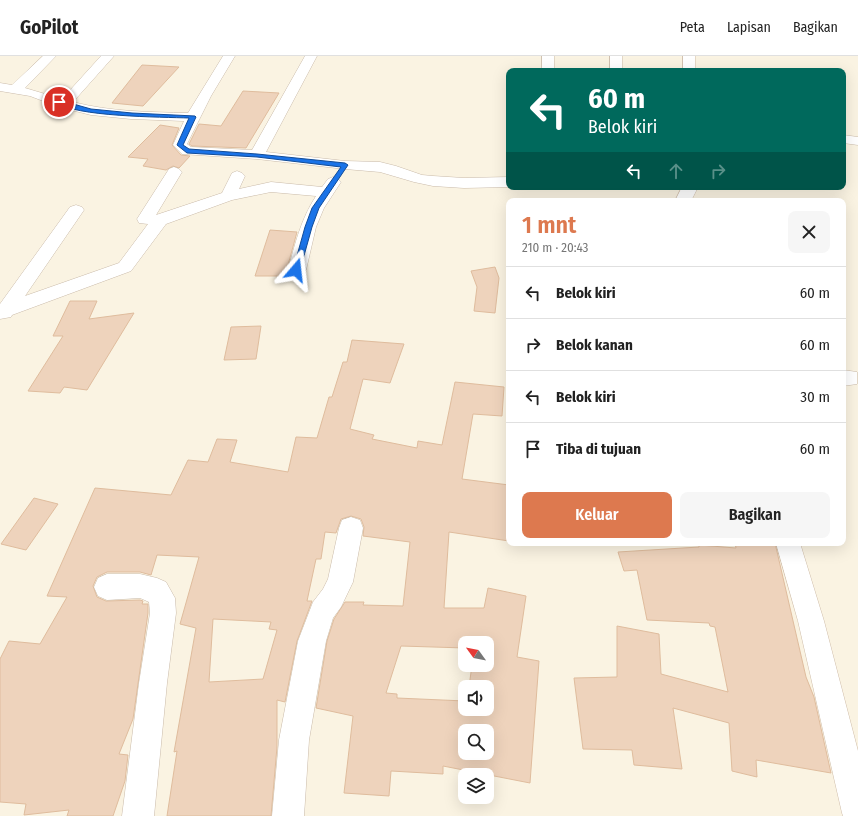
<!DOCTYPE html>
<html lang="id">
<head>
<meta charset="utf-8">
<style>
  body { margin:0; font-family:"Fira Sans Condensed",sans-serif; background:#f6f6f6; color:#222; height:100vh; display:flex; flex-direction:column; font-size:15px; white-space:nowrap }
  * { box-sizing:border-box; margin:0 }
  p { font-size:13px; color:#767676 }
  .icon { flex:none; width:22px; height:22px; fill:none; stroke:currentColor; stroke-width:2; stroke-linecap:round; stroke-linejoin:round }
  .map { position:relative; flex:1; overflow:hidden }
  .side { position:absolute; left:506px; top:142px; width:340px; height:348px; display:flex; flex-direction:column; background:#fff; border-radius:8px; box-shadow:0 4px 16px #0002 }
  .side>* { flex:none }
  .top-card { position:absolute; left:506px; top:12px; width:340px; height:122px; border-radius:8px; box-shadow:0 4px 16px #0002; background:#00695c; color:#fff; overflow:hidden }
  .needle { width:26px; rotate:303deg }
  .fabs { position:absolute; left:458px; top:580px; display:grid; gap:8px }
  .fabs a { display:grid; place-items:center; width:36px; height:36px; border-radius:8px; background:#fff; box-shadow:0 4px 16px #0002; font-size:20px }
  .pin { position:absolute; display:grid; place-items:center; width:34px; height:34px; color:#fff; margin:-17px; border:2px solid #fff; border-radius:50%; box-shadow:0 1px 4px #0007 }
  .me { position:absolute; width:44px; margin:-22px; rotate:17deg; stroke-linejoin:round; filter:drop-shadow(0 0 3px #0008) }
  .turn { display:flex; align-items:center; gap:14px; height:84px; padding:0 16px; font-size:18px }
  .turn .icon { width:52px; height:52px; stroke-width:2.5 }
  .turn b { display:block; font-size:28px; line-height:34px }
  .lanes { display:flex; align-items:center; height:38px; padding:0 16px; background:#0003; justify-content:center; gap:20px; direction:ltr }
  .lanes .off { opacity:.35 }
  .round { display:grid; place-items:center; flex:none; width:42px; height:42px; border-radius:8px; background:#f6f6f6 }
  .summary { display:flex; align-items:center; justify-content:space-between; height:68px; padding:0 16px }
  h1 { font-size:24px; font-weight:600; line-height:30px; color:#dd794f }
  .button { display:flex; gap:8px; margin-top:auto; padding:8px 16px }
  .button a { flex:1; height:46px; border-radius:8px; background:#dd794f; color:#fff; font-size:16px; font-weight:600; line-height:46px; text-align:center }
  .button a+a { background:#f6f6f6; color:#222 }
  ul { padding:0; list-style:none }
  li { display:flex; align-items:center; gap:12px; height:52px; padding:0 16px; border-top:1px solid #e0e0e0 }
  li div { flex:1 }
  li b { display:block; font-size:15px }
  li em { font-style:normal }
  header { display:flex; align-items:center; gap:24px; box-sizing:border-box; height:56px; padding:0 20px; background:#fff; border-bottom:1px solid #e0e0e0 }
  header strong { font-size:19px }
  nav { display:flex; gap:22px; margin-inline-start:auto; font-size:14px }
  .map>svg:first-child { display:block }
  .building { fill:#eed3bc; stroke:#dfbc9d; fill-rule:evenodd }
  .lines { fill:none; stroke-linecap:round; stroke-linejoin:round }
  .street-casing { stroke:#cabbaa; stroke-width:1 }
  .secondary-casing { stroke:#cfbdaa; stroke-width:1 }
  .street { fill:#fff; fill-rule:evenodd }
  .secondary { fill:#fff; fill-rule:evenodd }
  .route { fill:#1a73e8; stroke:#114b97 }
</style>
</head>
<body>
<header>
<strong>GoPilot</strong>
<nav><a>Peta</a><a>Lapisan</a><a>Bagikan</a></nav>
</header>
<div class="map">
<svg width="858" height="760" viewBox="0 0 858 760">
  <rect width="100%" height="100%" fill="#faf3e2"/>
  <path class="building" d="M142 9 179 11 143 50 112 47Z
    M243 35 279 37 246 92 192 90 189 88 199 68 221 70Z
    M160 69 179 72 172 89 181 99 190 100 179 112 173 110 166 114 143 110 148 103 128 101Z
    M270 174 297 176 285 220H255Z
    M495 211 499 222 495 257 474 255 477 231 471 215Z
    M70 245H97L89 263 134 257 87 334 64 331 60 337 28 335 63 280H53Z
    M261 270 256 303 224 304 231 271Z
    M352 284 404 288 390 327 363 323 350 373 374 379 372 383 417 392 418 385 442 389 455 326 504 331 502 360 473 358 462 423 509 429V485L449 476 444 552H484L488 532 526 540 517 601 539 605 530 727 443 710V718L391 715 389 740 344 737 353 660 316 652 327 585 334 563 345 546H364L363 549 403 550 410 486 363 480 364 471 361 463 351 460 341 463 336 477 325 476 321 503H316L307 545H312L297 585 285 646 277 644V691L271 760H167L177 695 174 696 196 572 180 568 199 501 157 499 151 519 140 516H107L97 521 93 530 97 541 106 545 140 544 143 545 142 548H148V557L133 663 119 698 128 699 125 725 113 760H67L69 754 24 759 26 748 0 746V603L9 585 40 588 67 541 47 540 95 432 171 439 188 404 208 406 217 383 237 384 230 406 288 416 296 381 317 382 329 341H332L343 306H347ZM213 563 271 566 269 573 277 574 263 623 209 626ZM465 587H487V609H472L469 631H487V653H465V645L397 642V638L386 637 401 590 465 592ZM465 675H487V697H465Z
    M34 442 58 448 26 494 1 488Z
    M735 487H775L806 621 814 641 831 717 756 704 757 721 732 715 729 667 673 652 682 713 634 709 632 694 583 693 574 622 617 621V570L659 578 661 618 728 636 715 571 710 570 709 567 647 564 637 514 624 515 618 496 699 491V489L736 492Z"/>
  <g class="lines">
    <defs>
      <path id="street" d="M43 0H56L25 32 62 43 101 0H114L73 46C111 56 150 56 188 57L223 0H235L211 40 187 88 191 91 252 94 305 0H317L266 96 345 105 380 106 396 110 422 119 433 120 464 122 509 121V131L464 132 433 130 414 126 380 116 345 113 257 103 182 98 173 89 184 65 131 63 91 59 59 51 30 40 0 35V27L12 29Z
        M542 0H554V12L552 15H544L542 12Z
        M610 0H622V15H610Z
        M843 79 858 81V89L843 87Z
        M174 111 179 113 182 116 156 159 222 137 232 117 237 115 242 117 245 120 239 133 271 126 322 131 328 123 333 121 338 123 341 126 324 152 316 171 306 214 303 218 297 220 291 218 288 214C295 188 301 163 316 140L271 136 232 144 166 168 131 215 12 259 11 261 0 263V248L70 151 76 149 82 151 84 154 25 240 119 207 148 168 139 167 137 163 169 113Z
        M843 314 857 316V328L843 330Z
        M351 461 360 464 363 472 353 526 341 551 333 562 326 585 309 684 304 760H272L279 684 298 585 313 546 323 533 328 523 339 472 342 464Z
        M107 518H140L157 522 166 526 175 542 176 557 167 627 154 760H122L139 627 150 557 149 546 140 542 107 544 98 540 94 531 98 522Z"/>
      <path id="secondary" d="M683 0H695V15H683Z
        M682 131H698L691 145H675Z
        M776 487H800L824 565 858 695V760H843L842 757 798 565Z"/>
    </defs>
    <use href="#street" class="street-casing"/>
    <use href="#secondary" class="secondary-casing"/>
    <use href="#street" class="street"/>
    <use href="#secondary" class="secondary"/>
  </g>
  <path class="route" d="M59 44 91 53 132 57 195 60 196 61 183 89 189 93 257 98 345 107 348 109 319 152 312 171 300 214 296 217 293 214 305 171 312 152 341 111 257 101 187 97 177 89 189 62C162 61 74 61 56 46Z"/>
</svg>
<div class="fabs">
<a><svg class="needle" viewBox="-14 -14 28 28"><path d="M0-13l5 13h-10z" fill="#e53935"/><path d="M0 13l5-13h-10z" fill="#767676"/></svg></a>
<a><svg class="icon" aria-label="sound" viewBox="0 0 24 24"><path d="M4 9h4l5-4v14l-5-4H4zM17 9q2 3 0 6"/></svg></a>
<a><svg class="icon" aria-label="search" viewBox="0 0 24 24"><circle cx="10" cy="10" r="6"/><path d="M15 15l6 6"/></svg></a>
<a><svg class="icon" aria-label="layers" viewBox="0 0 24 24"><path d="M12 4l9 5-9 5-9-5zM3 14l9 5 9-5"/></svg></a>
</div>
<div class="pin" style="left:59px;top:46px;background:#d93025"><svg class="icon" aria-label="arrive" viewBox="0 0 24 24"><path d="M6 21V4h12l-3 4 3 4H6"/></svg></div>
<svg class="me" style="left:296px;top:214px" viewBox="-20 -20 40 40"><path d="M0-17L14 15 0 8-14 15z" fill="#1a73e8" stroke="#fff" stroke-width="4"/></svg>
<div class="top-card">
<div class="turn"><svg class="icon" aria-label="left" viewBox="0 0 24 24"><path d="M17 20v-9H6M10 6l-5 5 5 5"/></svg><div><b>60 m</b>Belok kiri</div></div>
<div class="lanes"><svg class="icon" aria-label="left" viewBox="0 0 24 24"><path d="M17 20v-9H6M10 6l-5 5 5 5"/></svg><svg class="icon off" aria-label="ahead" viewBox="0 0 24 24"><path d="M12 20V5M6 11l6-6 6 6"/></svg><svg class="icon off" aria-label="right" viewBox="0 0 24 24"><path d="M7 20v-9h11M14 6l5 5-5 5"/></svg></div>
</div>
<section class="side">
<div class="summary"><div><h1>1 mnt</h1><p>210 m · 20:43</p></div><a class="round"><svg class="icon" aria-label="close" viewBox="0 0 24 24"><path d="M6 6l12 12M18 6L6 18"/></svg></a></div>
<ul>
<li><svg class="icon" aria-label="left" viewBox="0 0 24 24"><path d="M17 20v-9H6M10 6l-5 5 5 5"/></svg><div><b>Belok kiri</b></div><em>60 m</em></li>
<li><svg class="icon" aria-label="right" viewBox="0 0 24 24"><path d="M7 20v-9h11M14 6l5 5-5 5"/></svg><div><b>Belok kanan</b></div><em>60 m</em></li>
<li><svg class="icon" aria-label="left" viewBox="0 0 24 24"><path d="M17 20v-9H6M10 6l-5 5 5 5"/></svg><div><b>Belok kiri</b></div><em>30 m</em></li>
<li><svg class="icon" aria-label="arrive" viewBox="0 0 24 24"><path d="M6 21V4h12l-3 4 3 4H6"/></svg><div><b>Tiba di tujuan</b></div><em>60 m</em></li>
</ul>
<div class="button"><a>Keluar</a><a>Bagikan</a></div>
</section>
</div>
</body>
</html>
